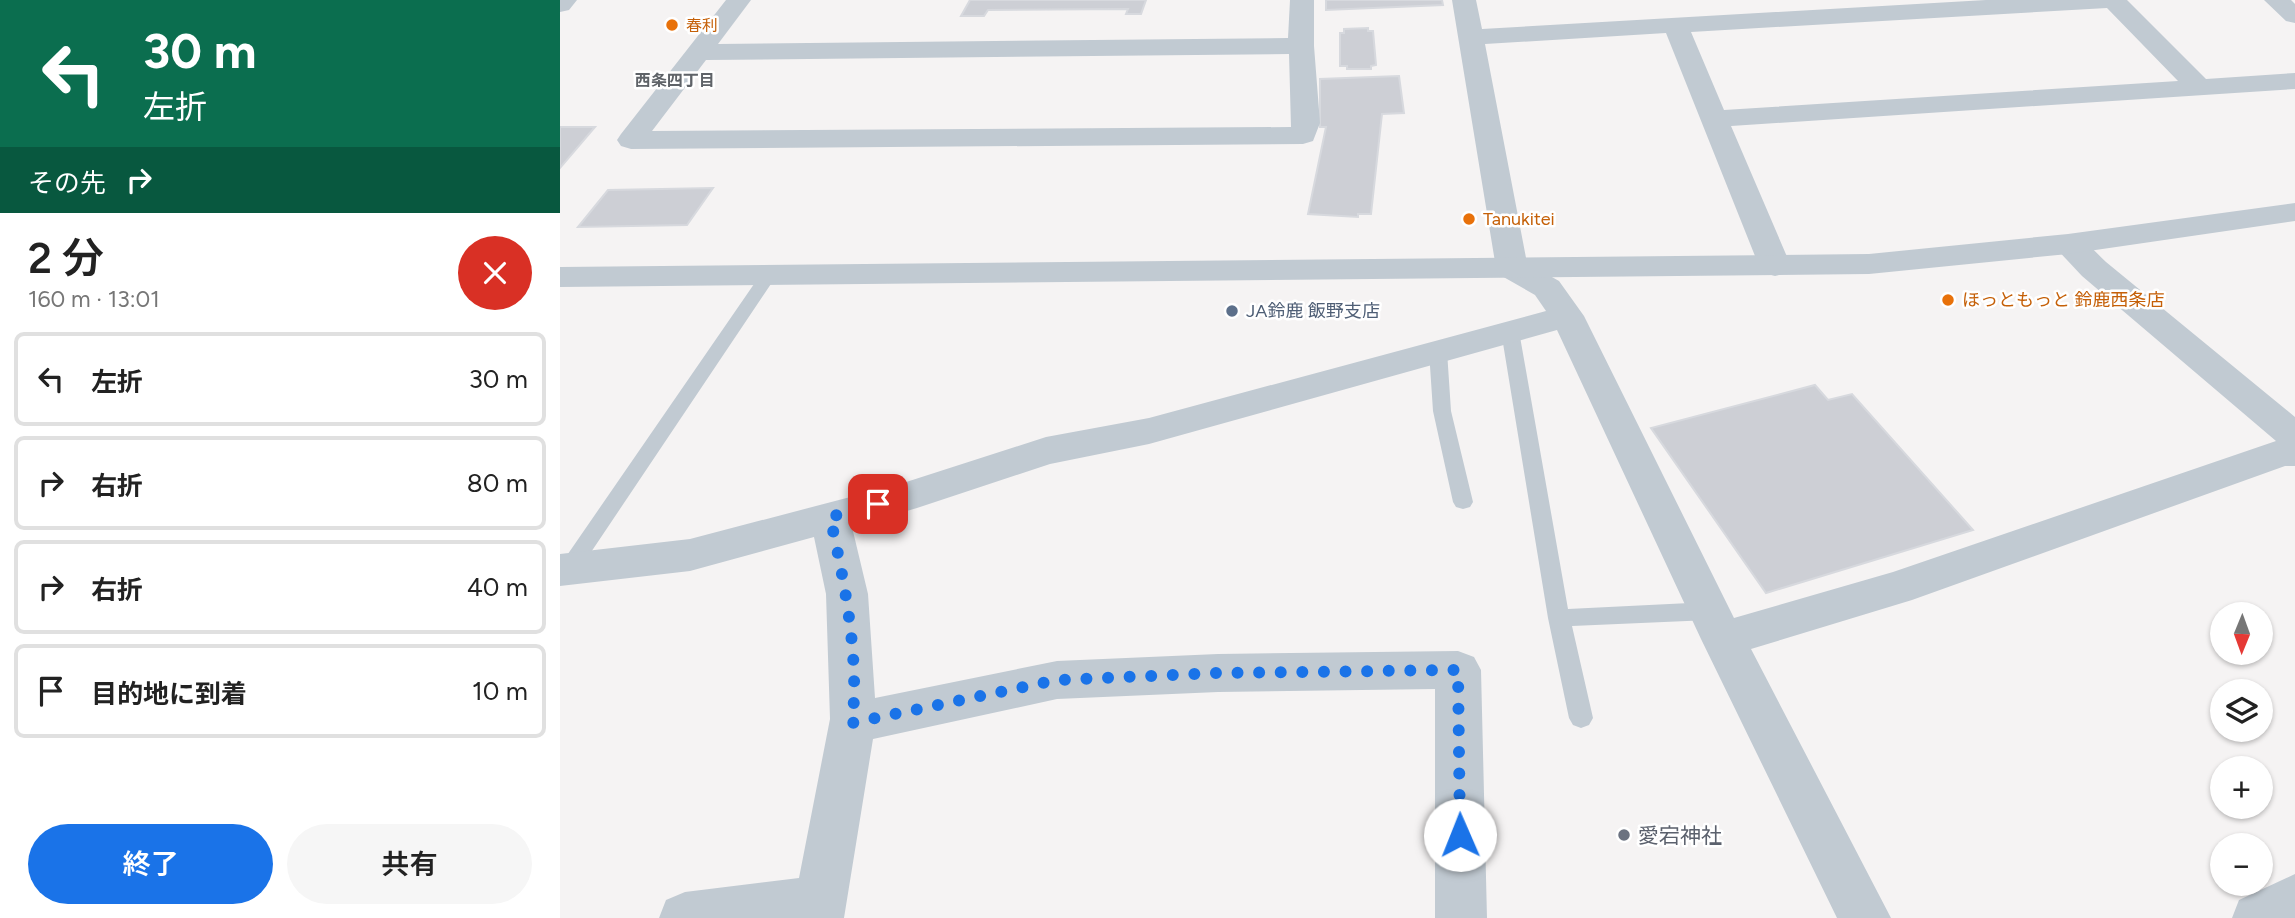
<!DOCTYPE html>
<html lang="ja">
<head>
<meta charset="utf-8">
<style>
  body { margin:0; font-family:Figtree,"Noto Sans JP",sans-serif; background:#f6f6f6; color:#222; height:100vh; display:flex; flex-direction:column; font-size:26px; white-space:nowrap }
  * { box-sizing:border-box; margin:0 }
  p { font-size:23px; color:#767676 }
  .icon { flex:none; width:38px; height:38px; fill:none; stroke:currentColor; stroke-width:2; stroke-linecap:round; stroke-linejoin:round }
  .map { position:relative; flex:1; overflow:hidden }
  .panel { display:flex; flex-direction:column; background:#fff; width:560px }
  .panel>* { flex:none }
  .guide { background:#0b6e4f; color:#fff; overflow:hidden }
  .needle { width:46px; rotate:181deg }
  .fabs { position:absolute; left:1650px; top:602px; display:grid; gap:14px }
  .fabs a { display:grid; place-items:center; width:63px; height:63px; border-radius:50%; background:#fff; box-shadow:0 2px 5px #0004; font-size:35px }
  .pin { position:absolute; display:grid; place-items:center; width:60px; height:60px; color:#fff; margin:-30px; border-radius:14px; box-shadow:0 4px 10px #0006 }
  .me { position:absolute; width:77px; margin:-38px; rotate:359deg; stroke-linejoin:round; filter:drop-shadow(0 0 5px #0008) }
  .turn { display:flex; align-items:center; gap:24px; height:147px; padding:0 28px; font-size:32px }
  .turn .icon { width:91px; height:91px; stroke-width:2.5 }
  .turn b { display:block; font-size:49px; line-height:60px }
  .then { display:flex; align-items:center; height:66px; padding:0 28px; background:#0003; gap:14px; font-size:26px }
  .round { display:grid; place-items:center; flex:none; width:74px; height:74px; border-radius:37px; background:#f6f6f6 }
  .overview { display:flex; align-items:center; justify-content:space-between; height:119px; padding:0 28px }
  h1 { font-size:42px; font-weight:600; line-height:52px }
  .cta { display:flex; gap:14px; margin-top:auto; padding:14px 28px }
  .cta a { flex:1; height:80px; border-radius:42px; background:#1a73e8; color:#fff; font-size:28px; font-weight:600; line-height:80px; text-align:center }
  .cta a+a { background:#f6f6f6; color:#222 }
  ul { padding:0; list-style:none }
  li { display:flex; align-items:center; gap:21px; height:94px; margin:0 14px 10px; padding:0 14px; border:4px solid #e0e0e0; border-radius:10px }
  li div { flex:1 }
  li b { display:block; font-size:26px }
  li em { font-style:normal }
  main { display:flex; flex:1; min-height:0 }
  .map>svg:first-child { display:block }
  .building { fill:#cdcfd5; stroke:#d7d9de; stroke-width:2 }
  .lines { fill:none; stroke-linecap:round; stroke-linejoin:round }
  .service { fill:#c1cad2; fill-rule:evenodd }
  .minor { fill:#c1cad2; fill-rule:evenodd }
  .tertiary { fill:#c1cad2; fill-rule:evenodd }
  .route { stroke:#1a73e8; stroke-width:12; stroke-dasharray:0 21.6 }
  .food-dot { fill:#e8710a; stroke:#fff; stroke-width:2.5 }
  .service-dot { fill:#5c6f8a; stroke:#fff; stroke-width:2.5 }
  .worship-dot { fill:#6b7280; stroke:#fff; stroke-width:2.5 }
  .labels { text-anchor:middle; dominant-baseline:central; stroke-width:5; stroke-linejoin:round; paint-order:stroke }
  .far-food-label { font-size:16px; fill:#c56008; stroke:#fff; text-anchor:start }
  .far-neighbourhood-label { font-size:16px; font-weight:bold; fill:#5f6368; stroke:#fff }
  .food-label { font-size:18px; fill:#c56008; stroke:#fff; text-anchor:start }
  .service-label { font-size:18px; fill:#4e5e75; stroke:#fff; text-anchor:start }
  .near-worship-label { font-size:21px; fill:#5b616d; stroke:#fff; text-anchor:start }
</style>
</head>
<body>
<main>
<section class="panel">
<div class="guide">
<div class="turn"><svg class="icon" aria-label="left" viewBox="0 0 24 24"><path d="M17 20v-9H6M10 6l-5 5 5 5"/></svg><div><b>30 m</b>左折</div></div>
<div class="then">その先<svg class="icon" aria-label="right" viewBox="0 0 24 24"><path d="M7 20v-9h11M14 6l5 5-5 5"/></svg></div>
</div>
<div class="overview"><div><h1>2 分</h1><p>160 m · 13:01</p></div><a class="round" style="background:#d93025;color:#fff"><svg class="icon" aria-label="close" viewBox="0 0 24 24"><path d="M6 6l12 12M18 6L6 18"/></svg></a></div>
<ul>
<li><svg class="icon" aria-label="left" viewBox="0 0 24 24"><path d="M17 20v-9H6M10 6l-5 5 5 5"/></svg><div><b>左折</b></div><em>30 m</em></li>
<li><svg class="icon" aria-label="right" viewBox="0 0 24 24"><path d="M7 20v-9h11M14 6l5 5-5 5"/></svg><div><b>右折</b></div><em>80 m</em></li>
<li><svg class="icon" aria-label="right" viewBox="0 0 24 24"><path d="M7 20v-9h11M14 6l5 5-5 5"/></svg><div><b>右折</b></div><em>40 m</em></li>
<li><svg class="icon" aria-label="arrive" viewBox="0 0 24 24"><path d="M6 21V4h12l-3 4 3 4H6"/></svg><div><b>目的地に到着</b></div><em>10 m</em></li>
</ul>
<div class="cta"><a>終了</a><a>共有</a></div>
</section>
<div class="map">
<svg width="1735" height="918" viewBox="0 0 1735 918">
  <rect width="100%" height="100%" fill="#f5f3f3"/>
  <path class="building" d="M410 0H586L581 14H566L568 9 428 10 424 16H401Z
    M766 0H882L883 5 766 10Z
    M808 28V31H813L816 65 811 66V69H787V66H780V33H784V29Z
    M839 76 844 113 822 114 811 214H798V217L748 214 766 127H760V79Z
    M0 127H35L0 168Z
    M153 188 127 225 18 227 48 190Z
    M1255 385 1268 400 1292 394 1413 530 1206 593 1091 428Z"/>
  <g class="lines">
    <path class="service" d="M209 270 217 275 15 576 8 578 1 576V564L203 271Z
      M950 325 959 331 1008 609 1150 602 1158 605 1161 611 1158 617 1150 620 1012 626 1033 718 1029 725 1021 728 1013 725 1009 718 988 618 941 331Z
      M878 345 887 351 891 411 913 502 910 507 903 509 896 507 893 502 873 411 869 351Z"/>
    <path class="minor" d="M166 0H191L158 44 728 38 730 0H754V46L760 123 753 141 743 144 71 149 61 146 57 140 61 134ZM729 54 731 127 92 131 146 60Z
      M892 0H916L922 29 1426 0H1567L1646 79 1735 73V89L1171 126 1231 266 1226 273 1215 276 1204 273 1199 266 1106 33 925 44 967 263 999 281 1024 316 1174 618 1333 572 1716 441 1522 276 1492 244 1497 237C1520 232 1530 247 1546 262L1735 417V466H1725L1352 600 1191 649 1331 918H1277L1141 639 997 330 589 444 490 464 357 508 292 527 308 594 315 698 497 661 658 654 898 651 914 657 921 670 927 918H875V689L658 692 497 699 313 739 284 918H99L106 900 125 892 239 878 270 719 266 594 254 537 130 571 0 586V554L130 539 340 484 486 437 589 418 986 311 975 295 940 275 936 268ZM1547 8 1618 81 1164 110 1131 32Z
      M1704 0H1731L1735 4V23L1726 21Z
      M1735 874V918H1672L1679 900Z"/>
    <path class="tertiary" d="M0 0H17L9 10 0 12Z
      M1735 203V221L1508 254 1309 274 0 287V267L1309 254 1508 234Z"/>
  </g>
  <g class="lines">
    <path class="route" d="M318 504 270 517C284 579 300 659 292 723L497 680 658 673 898 670 900 835"/>
  </g>
  <g class="food-dot">
    <circle cx="112" cy="25" r="7"/>
    <circle cx="909" cy="219" r="7"/>
    <circle cx="1388" cy="300" r="7"/>
  </g>
  <circle class="service-dot" cx="672" cy="311" r="7"/>
  <circle class="worship-dot" cx="1064" cy="835" r="7"/>
  <g class="labels">
    <g class="far-food-label">
      <text x="126" y="25">春利</text>
    </g>
    <g class="far-neighbourhood-label">
      <text x="115" y="80">西条四丁目</text>
    </g>
    <g class="food-label">
      <text x="923" y="219">Tanukitei</text>
      <text x="1402" y="300">ほっともっと 鈴鹿西条店</text>
    </g>
    <g class="service-label">
      <text x="686" y="311">JA鈴鹿 飯野支店</text>
    </g>
    <g class="near-worship-label">
      <text x="1078" y="835">愛宕神社</text>
    </g>
  </g>
</svg>
<div class="fabs">
<a><svg class="needle" viewBox="-14 -14 28 28"><path d="M0-13l5 13h-10z" fill="#e53935"/><path d="M0 13l5-13h-10z" fill="#767676"/></svg></a>
<a><svg class="icon" aria-label="layers" viewBox="0 0 24 24"><path d="M12 4l9 5-9 5-9-5zM3 14l9 5 9-5"/></svg></a>
<a>+</a>
<a>−</a>
</div>
<div class="pin" style="left:318px;top:504px;background:#d93025"><svg class="icon" aria-label="arrive" viewBox="0 0 24 24"><path d="M6 21V4h12l-3 4 3 4H6"/></svg></div>
<svg class="me" style="left:900px;top:835px" viewBox="-20 -20 40 40"><circle r="19" fill="#fff"/><path d="M0-13L10 11 0 6-10 11z" fill="#1a73e8"/></svg>
</div>
</main>
</body>
</html>
